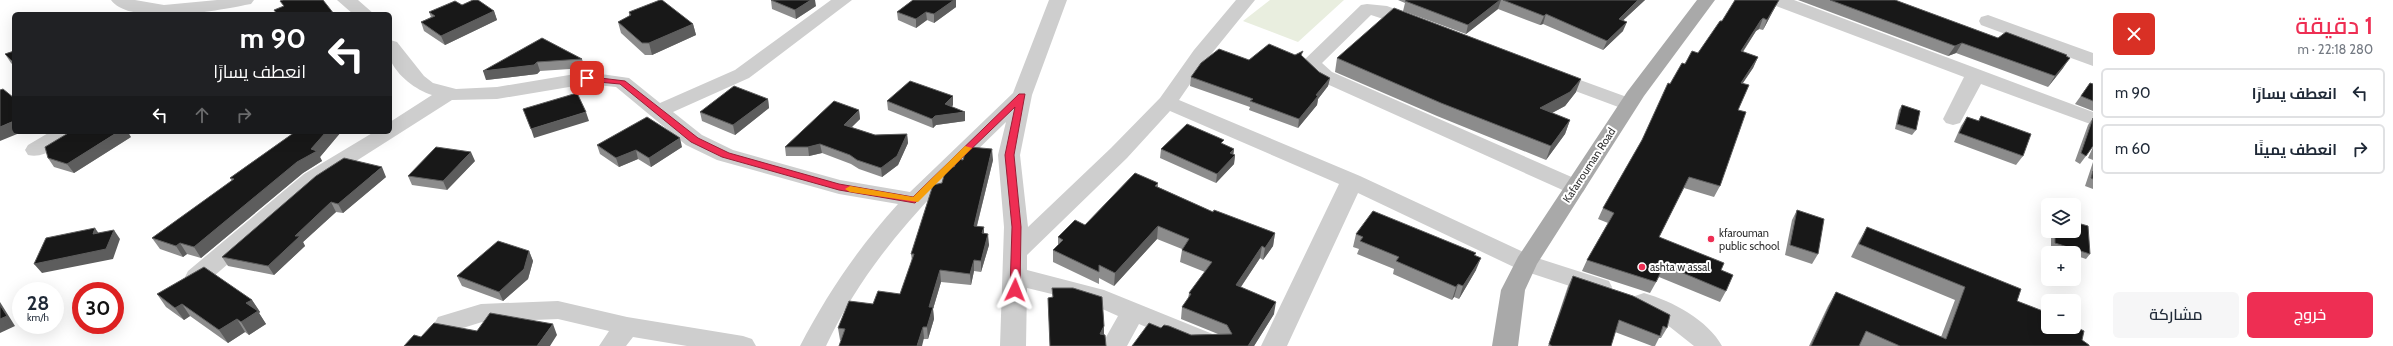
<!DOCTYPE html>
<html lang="ar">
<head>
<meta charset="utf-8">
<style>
  body { margin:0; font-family:Cabin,Cairo,sans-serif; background:#f6f6f7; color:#1f2937; direction:rtl; height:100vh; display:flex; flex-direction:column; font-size:15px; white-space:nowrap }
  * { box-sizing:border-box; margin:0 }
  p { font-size:13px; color:#747a83 }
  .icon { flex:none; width:22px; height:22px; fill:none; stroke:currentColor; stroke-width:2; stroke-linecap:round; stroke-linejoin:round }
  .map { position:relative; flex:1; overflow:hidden; direction:ltr }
  .details { display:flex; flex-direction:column; background:#fff; width:300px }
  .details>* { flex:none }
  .hud { position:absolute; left:12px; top:12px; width:380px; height:122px; border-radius:6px; box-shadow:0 4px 16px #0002; direction:rtl; background:#202124; color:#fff; overflow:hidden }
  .controls { position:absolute; left:2041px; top:198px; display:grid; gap:8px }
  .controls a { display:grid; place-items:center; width:40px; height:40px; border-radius:6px; background:#fff; box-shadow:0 4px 16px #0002; font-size:20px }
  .speed { position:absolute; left:12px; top:282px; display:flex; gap:8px; font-size:20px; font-weight:700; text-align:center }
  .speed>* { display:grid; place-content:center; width:52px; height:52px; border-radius:50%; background:#fff; box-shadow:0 4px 16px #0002; line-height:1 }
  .speed small { font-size:10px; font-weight:400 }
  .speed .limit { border:6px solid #d22; background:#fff; color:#111 }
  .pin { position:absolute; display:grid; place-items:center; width:34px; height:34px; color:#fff; margin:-17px; border-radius:8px; box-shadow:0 2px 6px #0006 }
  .me { position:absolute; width:44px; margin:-22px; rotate:2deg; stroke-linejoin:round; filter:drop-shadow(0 0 3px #0008) }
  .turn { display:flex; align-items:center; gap:14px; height:84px; padding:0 20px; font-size:18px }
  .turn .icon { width:52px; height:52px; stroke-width:2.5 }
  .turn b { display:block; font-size:28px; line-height:34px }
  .lanes { display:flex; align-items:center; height:38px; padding:0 20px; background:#0003; justify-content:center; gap:20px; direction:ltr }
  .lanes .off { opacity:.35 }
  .round { display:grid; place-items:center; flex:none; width:42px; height:42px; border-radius:6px; background:#f6f6f7 }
  .summary { display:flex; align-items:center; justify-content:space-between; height:68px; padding:0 20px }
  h1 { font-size:24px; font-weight:600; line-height:30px; color:#ee2e53 }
  .action { display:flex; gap:8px; margin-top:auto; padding:8px 20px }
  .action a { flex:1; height:46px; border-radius:6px; background:#ee2e53; color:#fff; font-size:16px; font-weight:600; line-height:46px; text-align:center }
  .action a+a { background:#f6f6f7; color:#1f2937 }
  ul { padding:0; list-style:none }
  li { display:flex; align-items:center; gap:12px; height:50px; margin:0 8px 6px; padding:0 12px; border:2px solid #e0e1e3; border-radius:6px }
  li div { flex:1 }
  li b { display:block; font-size:15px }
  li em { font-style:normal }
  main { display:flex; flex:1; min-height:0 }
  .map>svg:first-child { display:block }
  .green { fill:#e9eedf }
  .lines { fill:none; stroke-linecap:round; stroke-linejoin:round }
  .minor { fill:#cecece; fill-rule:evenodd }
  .major { fill:#a9a9a9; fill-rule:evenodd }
  .wall { fill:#8c8c8c }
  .shaded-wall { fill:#5d5d5d }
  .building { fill:#181818; stroke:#5d5d5d }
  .route { fill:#ee2e53; stroke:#9b1e36 }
  .slow { fill:#f59e0b }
  .poi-dot { fill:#ee2e53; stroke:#fff; stroke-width:1.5 }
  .labels { text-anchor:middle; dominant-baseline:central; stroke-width:4; stroke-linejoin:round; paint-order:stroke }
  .street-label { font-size:11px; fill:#313131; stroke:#fff }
  .poi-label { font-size:11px; fill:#313131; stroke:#fff; text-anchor:start }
</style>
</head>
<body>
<main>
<section class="details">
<div class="summary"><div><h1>1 دقيقة</h1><p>280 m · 22:18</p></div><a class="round" style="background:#d93025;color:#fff"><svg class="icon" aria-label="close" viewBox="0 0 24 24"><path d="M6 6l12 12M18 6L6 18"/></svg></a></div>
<ul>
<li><svg class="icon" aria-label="left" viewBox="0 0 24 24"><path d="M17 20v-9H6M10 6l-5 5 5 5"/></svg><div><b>انعطف يسارًا</b></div><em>90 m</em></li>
<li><svg class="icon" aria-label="right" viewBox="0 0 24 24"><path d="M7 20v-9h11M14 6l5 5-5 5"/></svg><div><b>انعطف يمينًا</b></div><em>60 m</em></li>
</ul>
<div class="action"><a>خروج</a><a>مشاركة</a></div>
</section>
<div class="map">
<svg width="2093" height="346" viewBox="0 0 2093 346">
  <rect width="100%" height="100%" fill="#fff"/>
  <path class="green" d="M1270 0H1344L1298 42 1243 21Z"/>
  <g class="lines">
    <path class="minor" d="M111 0H135L164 5 217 0H254L251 4 245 5C218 11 129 26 111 0Z
      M337 0H358L374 14H353Z
      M831 0H852L749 78 673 112 702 135 733 150 840 180 910 192 1013 93 1049 0H1067L1032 95 1020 155 1028 227 1111 148 1160 98 1194 50 1236 0H1255L1208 58 1179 100 1360 176 1534 257 1609 281 1612 287 1609 293 1600 296 1518 269 1358 193 1287 346H1261L1339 184 1170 111 1127 158 1027 255V270L1104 290 1225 339 1229 346H1190L1139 324 1127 346H1101L1118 316 1089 303 1027 288 1026 346H1000L1004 227 998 155 1006 122C932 194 871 252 826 346H800C827 294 858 248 898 204L839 194 717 160 686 145 616 87 587 84 497 99 452 100 320 184 206 283 197 286 188 283 185 277 188 271 304 174 374 132H390V122L432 95C416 90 397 76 390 59 388 54 390 46 390 40L397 42 424 76 433 83 456 89 497 87 587 72 629 78 660 103 735 70Z
      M1768 0H1794L2093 112V125L1981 84 1960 123 1953 125 1946 123 1943 119 1964 77 1771 4Z
      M1367 4 1387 6 1424 20 1426 24 1424 28 1417 30 1371 15 1322 63 1332 72 1583 182 1586 187 1583 192 1575 194 1567 192 1318 80 1301 63 1361 5Z
      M1988 15 2093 53V66L1981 25 1979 21 1981 17Z
      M1550 69 1635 100 1638 104 1635 108 1628 110 1621 108 1543 79 1540 75 1543 71Z
      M50 132H76L72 137C59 145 45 159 28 155L25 150 28 145Z
      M1644 293C1672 301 1708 320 1722 346H1694L1670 327 1635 308 1632 302 1635 296Z
      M558 301 627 317 743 336 752 339 756 346H687L633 337 626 346H599L609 331 558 319 482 322 447 333 438 331 434 324 438 317 481 304Z"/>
    <path class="major" d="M1697 0H1715L1644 96 1537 264 1525 290 1518 346H1492L1501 290 1518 257 1627 92Z"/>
  </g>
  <path class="wall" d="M771 0 816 6 796 19 772 9Z
    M913 0H956V7L934 23 927 20 916 28 898 20 897 12Z
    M1398 0H1645L1623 20V31L1603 50 1543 24 1540 25 1498 9 1466 34 1403 11 1405 3Z
    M1779 0 1763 30 1759 29 1756 31 1743 52 1758 57 1753 68 1743 83 1738 110 1720 186 1714 197 1684 188 1659 237 1721 270 1726 291 1720 302 1659 277 1650 293 1582 271 1587 260 1608 223 1598 219 1603 208 1642 140 1670 84 1685 64 1698 53 1722 21Z
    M1798 0H1895L1998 38 2066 57 2063 68 2048 87 1956 53 1948 56Z
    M462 5 494 11 497 20 445 45 424 31 421 22 431 17 429 12Z
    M629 12 693 24 696 35 652 55H645L621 33 618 22 629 16Z
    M542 38 582 59 585 68 540 71 537 74 486 80Z
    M14 51V66L11 63 5 54Z
    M1295 55 1302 56 1319 72 1330 78 1328 86 1318 99 1317 105 1298 128 1249 110 1250 107 1190 86 1191 77 1249 60Z
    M1337 58 1576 92 1565 106 1552 113 1570 120 1565 134 1546 160 1437 116 1335 72Z
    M2090 83 2093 84V111L2075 104Z
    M768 99 769 108 735 135 702 121 700 112Z
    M887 101 953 105 952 107 965 121 936 125 933 128 888 110Z
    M1902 105 1916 130 1912 135 1895 129 1899 110Z
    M859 110 860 119 851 127 875 135 907 134 908 143 898 165 882 177 859 169 851 164 822 153 809 156H786L785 147Z
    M1981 116 2023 156 2016 165 1954 142 1961 126 1967 117 1978 121Z
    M2093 118 2086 156 2080 164 2075 161 2088 125Z
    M295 132H341L320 157 322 161 303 173 201 258 187 254 183 257 160 249 152 238 232 181 230 178Z
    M131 137 74 173 54 167 48 158Z
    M1223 144 1234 149 1233 155H1235L1234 164 1216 183 1160 158 1161 149Z
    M597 145 682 147 651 167 638 159 619 167 600 154Z
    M2093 147V160L2088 158Z
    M993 160 977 226 984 233 989 245 981 272 974 271 971 285 941 282 933 309 934 319 928 339 840 340 838 328 873 304 900 294 912 261 911 254 942 183 954 167Z
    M475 161 447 190 412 185 408 176Z
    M2093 162V189L2085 186Z
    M316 176 386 177 343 213 336 212 303 242 305 246 274 275 228 266 222 257Z
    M1158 183V187L1213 212 1275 233 1273 246 1263 260 1260 258 1241 287 1274 314 1254 346H1132L1161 328 1191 335 1218 334 1181 319 1182 307 1188 299 1189 293 1205 272 1180 262 1182 250V249L1157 239 1114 286 1099 278V284L1053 262V250L1058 245V237L1085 225Z
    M1797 210 1818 254 1812 264 1785 255 1792 220Z
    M1867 227 2017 301 2078 328 2082 340 2089 346H1809L1828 306 1836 292 1941 337 1955 300 1851 257 1859 241Z
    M2051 231H2074L2090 254 2086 259 2074 255V253H2067L2051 248Z
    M1356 234 1476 253 1475 256 1476 270 1459 299 1454 297 1452 300 1393 274 1394 269 1357 254 1359 249 1353 247Z
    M529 251 533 261 528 279 503 301 462 286 457 276Z
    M1573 276 1667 328 1661 338H1659L1655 346H1652L1615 332 1611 346H1548L1568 286Z
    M157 294 252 300 260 312 259 313 266 324 249 335 245 332 228 343 190 316 184 320 166 307Z
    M1048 298 1104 326V334L1106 346H1050Z"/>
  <path class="shaded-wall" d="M811 0H815L816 6 796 19 795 10Z
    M954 0H956V7L934 23V14Z
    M1500 0H1501L1498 9 1466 34 1468 25Z
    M1638 0H1645L1615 28 1619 19Z
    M1779 0 1775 7 1763 30 1767 20Z
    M494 11 497 20 445 45 441 36Z
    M926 12 927 20 916 28V19Z
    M1546 14 1543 24 1540 25 1544 16Z
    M1763 18 1759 29 1756 31 1736 62 1741 51 1761 20Z
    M1627 22 1623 31 1603 50 1607 41Z
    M693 24 696 35 652 55 649 43Z
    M1962 43 1956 53 1948 56 1955 46Z
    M1758 57 1753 68 1736 93 1741 83Z
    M2070 58 2063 68 2048 87 2055 76Z
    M537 62 540 71 537 74 486 80 483 71Z
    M1330 78 1328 86 1318 99 1317 105 1298 128 1299 119 1316 95Z
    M1581 79 1576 92 1565 106 1535 122 1540 108Z
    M953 96V105L945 113V104Z
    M768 99 769 108 735 135 733 125Z
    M859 110 860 119 845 134 844 125Z
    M586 112 589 121 534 138 531 129Z
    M965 112V121L936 125 933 128 932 119 935 116Z
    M1570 120 1565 134 1546 160 1551 146Z
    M14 121V132H22L0 141V127Z
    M118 132H128L131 137 74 173 67 164Z
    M326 132H341L320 157 322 161 303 173 201 258 194 247 311 149Z
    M907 134 908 143 898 165 882 177 881 168Z
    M680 138 682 147 651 167 649 158Z
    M820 144 822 153 809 156 808 147Z
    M992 149 993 160 974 237V226Z
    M1234 149 1233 157 1235 155 1234 164 1216 183 1217 174 1230 153Z
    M636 150 638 159 619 167 616 158Z
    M471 152 475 161 447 190 443 181Z
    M382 167 386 177 343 213 338 204Z
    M331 202 336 212 303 242 305 246 274 275 268 266 295 236Z
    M1158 226 1157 239 1114 286 1115 273Z
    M984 227V238L982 233Z
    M95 228 102 238 93 234Z
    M114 230 120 239 113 259 42 273 34 264Z
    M1275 233 1273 246 1263 260 1265 248Z
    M988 234 989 245 981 272V261Z
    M180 243 187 254 183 257 176 246Z
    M1262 246 1260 258 1234 297 1236 285Z
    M529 251 533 261 528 279 503 301 499 292Z
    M1481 258 1476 270 1459 299 1463 286Z
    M974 260V271L971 285 970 274Z
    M940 270 941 282 933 309 934 319 928 339 927 327 929 307Z
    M1458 284 1454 297 1452 300 1456 287Z
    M252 300 260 312 259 313 266 324 249 335 241 322 246 303Z
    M0 302 15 326 0 333Z
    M1276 302 1274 314 1254 346H1248Z
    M182 304 190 316 184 320 175 308Z
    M237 319 245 332 228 343 219 330Z
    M553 324 557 335 550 346H537Z
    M1104 326V338L1100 334Z
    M923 327 924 338 922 346H917Z"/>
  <path class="building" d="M283 0H323L334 14H277L274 10 284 6 280 1Z
    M473 0H478L494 11 441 36 421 22 435 16 429 12 455 1 462 5Z
    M660 0H662L693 24 649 43H642L618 22 631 15 629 12Z
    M771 0H811L795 10Z
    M913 0H954L934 14 926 12 916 19 897 12Z
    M1406 0H1500L1468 25 1405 1Z
    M1503 0H1638L1619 19 1627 22 1607 41 1546 14 1544 16Z
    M1735 0H1779L1767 20 1763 18 1761 20 1741 51 1758 57 1741 83 1749 85 1738 110 1746 112 1720 186 1689 177 1659 237 1724 263 1721 270 1733 275 1726 291 1664 265 1656 282 1587 260 1614 213 1603 208 1642 140 1668 83 1670 84 1682 63 1685 64 1692 51 1698 53 1720 21H1722Z
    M1830 0H1895L1998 38 2006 32 2067 55 2066 56 2070 58 2055 76 1962 43 1955 46Z
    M1394 8 1581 79 1570 92 1540 108 1570 120 1551 146 1441 103 1337 58Z
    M542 38 582 59 537 62 534 65 483 71Z
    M1269 44 1295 55 1303 51 1301 55 1319 72 1330 78 1316 95 1318 96 1299 119 1250 101 1253 99 1191 77 1201 63 1219 49 1249 60Z
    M14 51V63L5 54Z
    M910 81 953 96 945 104 965 112 935 116 932 119 887 101Z
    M2090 83 2093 84V101L2081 96Z
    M734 86 768 99 733 125 700 112Z
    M3 89 14 98V121L0 127V90Z
    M577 93 586 112 531 129 523 109Z
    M834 101 859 110 844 125 875 135 907 134 897 156 881 168 857 160 850 155 820 144 808 147H785Z
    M1902 105 1920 111 1916 130 1897 124Z
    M1981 116 2031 134 2023 156 1959 133 1967 117 1979 121Z
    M647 117 680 138 649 158 636 150 616 158 597 145Z
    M2093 118V146L2086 156 2081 153Z
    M1187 124 1224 140 1221 143 1234 149 1230 153 1235 155 1217 174 1161 149Z
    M70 132H118L67 164 48 158 45 147Z
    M295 132H326L311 149 317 151 297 162 194 247 180 243 176 246 152 238 234 179 230 178Z
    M436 147 471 152 443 181 408 176Z
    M970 147 992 149 974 226 984 227 982 233 988 234 981 261 974 260 970 274 940 270 929 307H933L927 327H923L917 346H839L845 329 838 328 849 301 873 304 878 291 900 294 914 254H911L933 185 942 183 945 172 951 166 954 167 958 159 963 160 965 153Z
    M344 158 382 167 338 204 331 202 295 236H300L268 266 222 257 316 176Z
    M2093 171V179L2091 178Z
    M1135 173 1158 183 1155 186 1213 212 1214 210 1275 233 1265 248 1262 246 1236 285 1276 302 1248 346H1132L1149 323 1161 328 1164 325 1169 326 1191 335 1232 334 1227 325 1182 307 1191 294 1189 293 1212 262 1182 250 1189 239 1158 226 1115 273 1099 265V272L1053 250 1063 240 1058 237 1075 220 1085 225Z
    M1797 210 1824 219 1818 254 1790 245Z
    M1373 211 1476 253 1474 255 1481 258 1463 286 1458 284 1456 287 1396 261 1399 257 1360 241 1363 237 1356 234Z
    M2074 222 2088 226 2090 254 2055 243V231H2074Z
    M1867 227 2021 289 2017 301 2048 313V327H2074V324L2079 326 2078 328 2084 331 2082 340 2089 345V346H1900L1866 331 1859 346H1811L1836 292 1946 339 1965 287 1859 244Z
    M95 228 93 234 114 230 106 249 34 264 46 238Z
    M498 241 529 251 524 269 499 292 457 276Z
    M204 267 252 300 246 303 258 311 241 322 237 319 219 330 182 304 175 308 157 294Z
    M1573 276 1633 296 1670 315 1667 328 1663 326 1660 336 1619 320 1611 346H1552L1549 344Z
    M1052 288H1073L1102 297 1104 326 1100 334 1105 335 1106 346H1050L1048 298 1053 297Z
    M0 305 7 316 0 319Z
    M490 313 553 324 537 346H404L414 335 421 337 434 323 477 331Z"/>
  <path class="route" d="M584 76 625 81 698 138 729 153 839 184 913 197 1019 94H1025L1014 155 1021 227 1020 290 1015 294 1010 290 1012 227 1005 155 1015 107 915 203 839 190 722 157 691 142 620 84 587 81 584 80Z"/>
  <path class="slow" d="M965 146 972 148 918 202 850 192 845 189 850 186 913 197Z"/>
  <g class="poi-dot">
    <circle cx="1711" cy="239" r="4"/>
    <circle cx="1642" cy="267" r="4"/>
  </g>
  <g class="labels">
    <g class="street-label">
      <text transform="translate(1589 165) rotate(-57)">Kafarrouman Road</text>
    </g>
    <g class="poi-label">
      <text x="1719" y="233">kfarouman<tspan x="1719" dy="13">public school</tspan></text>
      <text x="1650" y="267">ashta w assal</text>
    </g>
  </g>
</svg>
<div class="controls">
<a><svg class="icon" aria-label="layers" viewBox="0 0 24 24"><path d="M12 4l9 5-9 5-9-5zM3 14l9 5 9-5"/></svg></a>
<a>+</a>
<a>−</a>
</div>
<div class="speed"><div>28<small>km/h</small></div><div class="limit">30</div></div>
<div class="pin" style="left:587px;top:78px;background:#d93025"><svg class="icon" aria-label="arrive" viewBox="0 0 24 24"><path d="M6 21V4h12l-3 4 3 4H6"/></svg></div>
<svg class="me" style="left:1015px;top:290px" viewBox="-20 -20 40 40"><path d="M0-17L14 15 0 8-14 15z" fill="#ee2e53" stroke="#fff" stroke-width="4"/></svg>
<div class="hud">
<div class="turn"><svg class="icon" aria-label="left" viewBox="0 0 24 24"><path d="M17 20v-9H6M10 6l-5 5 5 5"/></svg><div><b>90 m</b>انعطف يسارًا</div></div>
<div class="lanes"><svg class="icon" aria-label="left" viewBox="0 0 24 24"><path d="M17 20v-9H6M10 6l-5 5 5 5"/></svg><svg class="icon off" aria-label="ahead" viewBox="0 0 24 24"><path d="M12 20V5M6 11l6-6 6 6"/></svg><svg class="icon off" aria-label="right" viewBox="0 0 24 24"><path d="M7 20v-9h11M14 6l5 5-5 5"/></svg></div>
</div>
</div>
</main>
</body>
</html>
